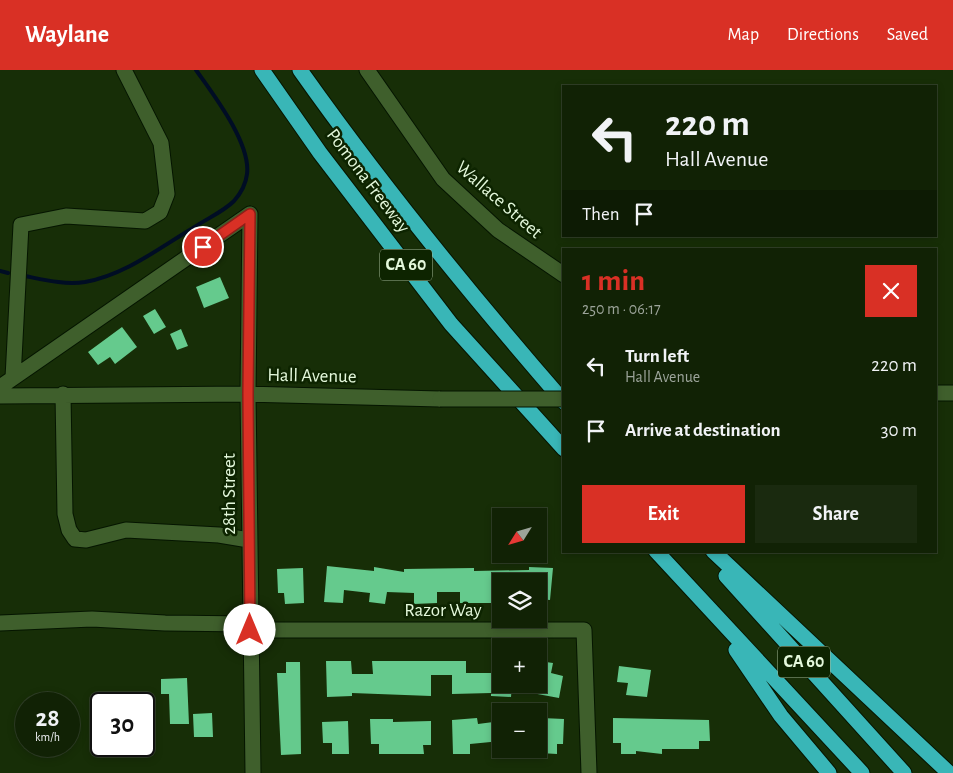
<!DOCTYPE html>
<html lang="en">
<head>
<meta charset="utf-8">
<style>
  body { margin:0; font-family:"Alegreya Sans",sans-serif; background:#1a2a0f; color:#f1f3f6; height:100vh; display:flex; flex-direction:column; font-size:19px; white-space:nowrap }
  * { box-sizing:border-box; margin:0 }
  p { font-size:16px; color:#9ca49a }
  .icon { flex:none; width:28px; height:28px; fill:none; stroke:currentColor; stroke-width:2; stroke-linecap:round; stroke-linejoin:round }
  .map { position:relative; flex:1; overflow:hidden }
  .panel { position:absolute; left:562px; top:178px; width:375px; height:305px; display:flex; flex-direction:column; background:#112205; border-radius:0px; box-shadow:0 2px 8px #0003,0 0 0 1px #303f27 }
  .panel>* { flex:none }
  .banner { position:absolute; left:562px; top:15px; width:375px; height:152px; border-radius:0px; box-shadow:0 2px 8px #0003,0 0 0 1px #303f27; background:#112205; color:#f1f3f6; overflow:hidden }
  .needle { width:32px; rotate:233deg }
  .controls { position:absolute; left:492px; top:438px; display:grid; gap:10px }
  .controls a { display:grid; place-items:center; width:55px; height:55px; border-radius:0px; background:#112205; box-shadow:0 2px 8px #0003,0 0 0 1px #303f27; font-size:25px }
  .speed { position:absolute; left:15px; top:622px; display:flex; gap:10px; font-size:25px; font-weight:700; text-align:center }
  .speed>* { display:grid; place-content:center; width:65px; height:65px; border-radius:50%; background:#112205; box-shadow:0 2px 8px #0003,0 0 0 1px #303f27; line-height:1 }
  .speed small { font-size:12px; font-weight:400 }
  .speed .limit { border:2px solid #111; border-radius:8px; background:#fff; color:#111 }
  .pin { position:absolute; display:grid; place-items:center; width:42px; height:42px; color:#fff; margin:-21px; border:2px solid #fff; border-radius:50%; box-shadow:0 1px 5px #0007 }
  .me { position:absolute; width:55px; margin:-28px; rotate:0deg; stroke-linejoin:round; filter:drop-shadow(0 0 4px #0008) }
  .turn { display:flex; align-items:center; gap:18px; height:105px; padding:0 20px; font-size:22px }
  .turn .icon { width:65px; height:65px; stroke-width:2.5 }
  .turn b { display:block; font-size:35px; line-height:42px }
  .then { display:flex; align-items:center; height:48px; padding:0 20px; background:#0003; gap:10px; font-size:19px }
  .round { display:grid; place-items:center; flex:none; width:52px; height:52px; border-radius:0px; background:#1a2a0f }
  .headline { display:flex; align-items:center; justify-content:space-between; height:85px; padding:0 20px }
  h1 { font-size:30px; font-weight:700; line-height:38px; color:#d93025 }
  .button { display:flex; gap:10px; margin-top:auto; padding:10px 20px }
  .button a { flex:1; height:58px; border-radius:0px; background:#d93025; color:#fff; font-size:20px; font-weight:700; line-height:58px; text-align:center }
  .button a+a { background:#1a2a0f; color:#f1f3f6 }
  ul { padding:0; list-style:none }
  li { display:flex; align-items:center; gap:15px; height:65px; padding:0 20px }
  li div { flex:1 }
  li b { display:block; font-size:19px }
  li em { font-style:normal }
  header { display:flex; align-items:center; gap:30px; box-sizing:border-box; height:70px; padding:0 25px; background:#d93025; color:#fff }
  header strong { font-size:24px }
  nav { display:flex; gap:28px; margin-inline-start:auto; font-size:18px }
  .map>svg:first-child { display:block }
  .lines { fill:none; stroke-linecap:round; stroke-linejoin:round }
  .stream { stroke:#000d24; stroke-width:4 }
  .building { fill:#65ca8d }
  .minor-casing { stroke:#051500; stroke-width:17 }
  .highway-casing { stroke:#051500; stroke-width:17 }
  .minor { stroke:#3f5f2c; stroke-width:15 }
  .highway { stroke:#39b6b7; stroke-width:15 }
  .minor-bridge-casing { stroke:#051500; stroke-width:17; stroke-linecap:butt }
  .minor-bridge { stroke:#3f5f2c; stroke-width:15 }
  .route-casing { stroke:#8d1f18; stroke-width:12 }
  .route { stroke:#d93025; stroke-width:9 }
  .labels { text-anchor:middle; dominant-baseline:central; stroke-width:5; stroke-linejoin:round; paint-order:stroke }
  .shield { fill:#0d2400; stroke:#a4b899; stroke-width:1 }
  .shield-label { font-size:18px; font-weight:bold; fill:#e4f8db }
  .street-label { font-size:19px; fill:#e4f8db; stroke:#0d2400 }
</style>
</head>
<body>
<header>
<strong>Waylane</strong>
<nav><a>Map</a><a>Directions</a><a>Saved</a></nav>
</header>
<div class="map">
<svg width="953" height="703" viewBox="0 0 953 703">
  <rect width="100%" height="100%" fill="#172e07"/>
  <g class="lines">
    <path class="stream" d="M0 201 8 203
      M25 206C45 210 65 215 85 212 125 205 159 178 193 158 206 149 223 142 234 131 241 123 246 113 247 104 251 73 213 24 196 0"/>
  </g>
  <path class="building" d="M220 207 229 228 204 238 196 217Z
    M155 239 166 257 154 264 143 246Z
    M122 257 137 277 115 294 110 287 98 295 88 282Z
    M181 259 188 276 177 280 170 264Z
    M327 496 374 501V497L404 502V499L474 498V501L529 500V497L553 498 550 530 539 529V511H501V533H460V522H437V533L414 534V523L387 522 385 534 369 532 370 523 344 520 343 533 324 532Z
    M303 498 304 533 285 534 284 523H278L277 499Z
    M326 591H351L352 604H373L372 591H466V603H501V614H512L511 627 491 626V623L452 624V605H431V626L352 623V626L327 627Z
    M539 591 553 593 551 603 563 606 559 628 532 623 534 614H539Z
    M286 592H300L301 684 281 685 277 603H286Z
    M619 596 651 600 647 627 626 625 628 613 617 612Z
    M187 608 189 654H170L169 624H161V609Z
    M212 643 213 667H194L193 644Z
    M477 648 478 654 501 651V671L470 674V684H453L452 650Z
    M542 648 564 649 563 674H557V684L540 683Z
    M613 648 709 650 710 671H699V679H662V684L636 681V684H621V673H613Z
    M370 649H393V652L431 651V675H423L424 684H379V674H371Z
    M348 651 349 684H332V673H323L322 652Z"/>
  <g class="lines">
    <defs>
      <path id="minor" d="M367 0 443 109 498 160 564 205
        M250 144 248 324 253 703
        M13 308 21 155 66 146 145 151 160 142 167 124 161 73 124 0
        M0 317 250 144
        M936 323H953
        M63 324 65 444 69 460 75 469 86 470 126 460 219 465 249 470
        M0 326 248 324 440 329
        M0 553 92 549 165 553 249 554
        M250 560H584L589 703"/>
      <path id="highway" d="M262 0 320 83 451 254 564 379
        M300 0C382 116 471 225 564 332
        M656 481 862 703
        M713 481 949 703
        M726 506 904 703
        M736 580 781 646 829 703"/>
    </defs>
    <use href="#minor" class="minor-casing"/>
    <use href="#highway" class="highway-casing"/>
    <use href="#minor" class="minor"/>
    <use href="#highway" class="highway"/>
    <defs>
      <path id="minor-bridge" d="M440 329H564"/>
    </defs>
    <use href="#minor-bridge" class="minor-bridge-casing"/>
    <use href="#minor-bridge" class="minor-bridge"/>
  </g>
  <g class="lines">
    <defs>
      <path id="route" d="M203 177 250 144 248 324 250 560"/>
    </defs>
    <use href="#route" class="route-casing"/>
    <use href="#route" class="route"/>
  </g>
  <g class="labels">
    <g class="shield">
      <rect x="380" y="179.5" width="52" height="31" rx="4"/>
      <rect x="778" y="576.5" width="52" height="31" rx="4"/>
    </g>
    <g class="shield-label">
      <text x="406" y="195">CA 60</text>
      <text x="804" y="592">CA 60</text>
    </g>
    <g class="street-label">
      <text transform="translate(368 111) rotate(53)">Pomona Freeway</text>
      <text transform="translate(499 130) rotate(41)">Wallace Street</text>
      <text transform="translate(312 306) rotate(1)">Hall Avenue</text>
      <text transform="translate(229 424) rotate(-90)">28th Street</text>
      <text x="443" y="540">Razor Way</text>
    </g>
  </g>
</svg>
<div class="controls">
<a><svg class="needle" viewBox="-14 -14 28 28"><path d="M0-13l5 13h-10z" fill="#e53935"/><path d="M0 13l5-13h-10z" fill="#9ca49a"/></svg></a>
<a><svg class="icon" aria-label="layers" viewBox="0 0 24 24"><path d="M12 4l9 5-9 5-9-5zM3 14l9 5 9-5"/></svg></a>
<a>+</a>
<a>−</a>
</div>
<div class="speed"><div>28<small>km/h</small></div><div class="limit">30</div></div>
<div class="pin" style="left:203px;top:177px;background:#d93025"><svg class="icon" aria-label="arrive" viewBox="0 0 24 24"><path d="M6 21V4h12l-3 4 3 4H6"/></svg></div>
<svg class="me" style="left:250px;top:560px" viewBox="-20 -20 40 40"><circle r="19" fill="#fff"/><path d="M0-13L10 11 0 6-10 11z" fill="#d93025"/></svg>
<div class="banner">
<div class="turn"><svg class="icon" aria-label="left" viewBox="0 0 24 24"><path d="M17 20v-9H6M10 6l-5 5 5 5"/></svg><div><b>220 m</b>Hall Avenue</div></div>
<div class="then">Then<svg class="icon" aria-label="arrive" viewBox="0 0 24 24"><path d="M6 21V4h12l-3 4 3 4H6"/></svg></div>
</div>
<section class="panel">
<div class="headline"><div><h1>1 min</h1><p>250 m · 06:17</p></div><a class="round" style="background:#d93025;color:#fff"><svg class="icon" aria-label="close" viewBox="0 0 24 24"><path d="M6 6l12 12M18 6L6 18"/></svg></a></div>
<ul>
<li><svg class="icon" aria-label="left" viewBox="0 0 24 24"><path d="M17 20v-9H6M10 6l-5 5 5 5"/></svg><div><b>Turn left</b><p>Hall Avenue</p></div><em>220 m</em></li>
<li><svg class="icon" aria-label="arrive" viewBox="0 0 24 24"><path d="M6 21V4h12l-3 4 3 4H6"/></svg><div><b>Arrive at destination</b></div><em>30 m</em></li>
</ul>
<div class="button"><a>Exit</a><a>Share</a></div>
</section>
</div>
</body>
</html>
